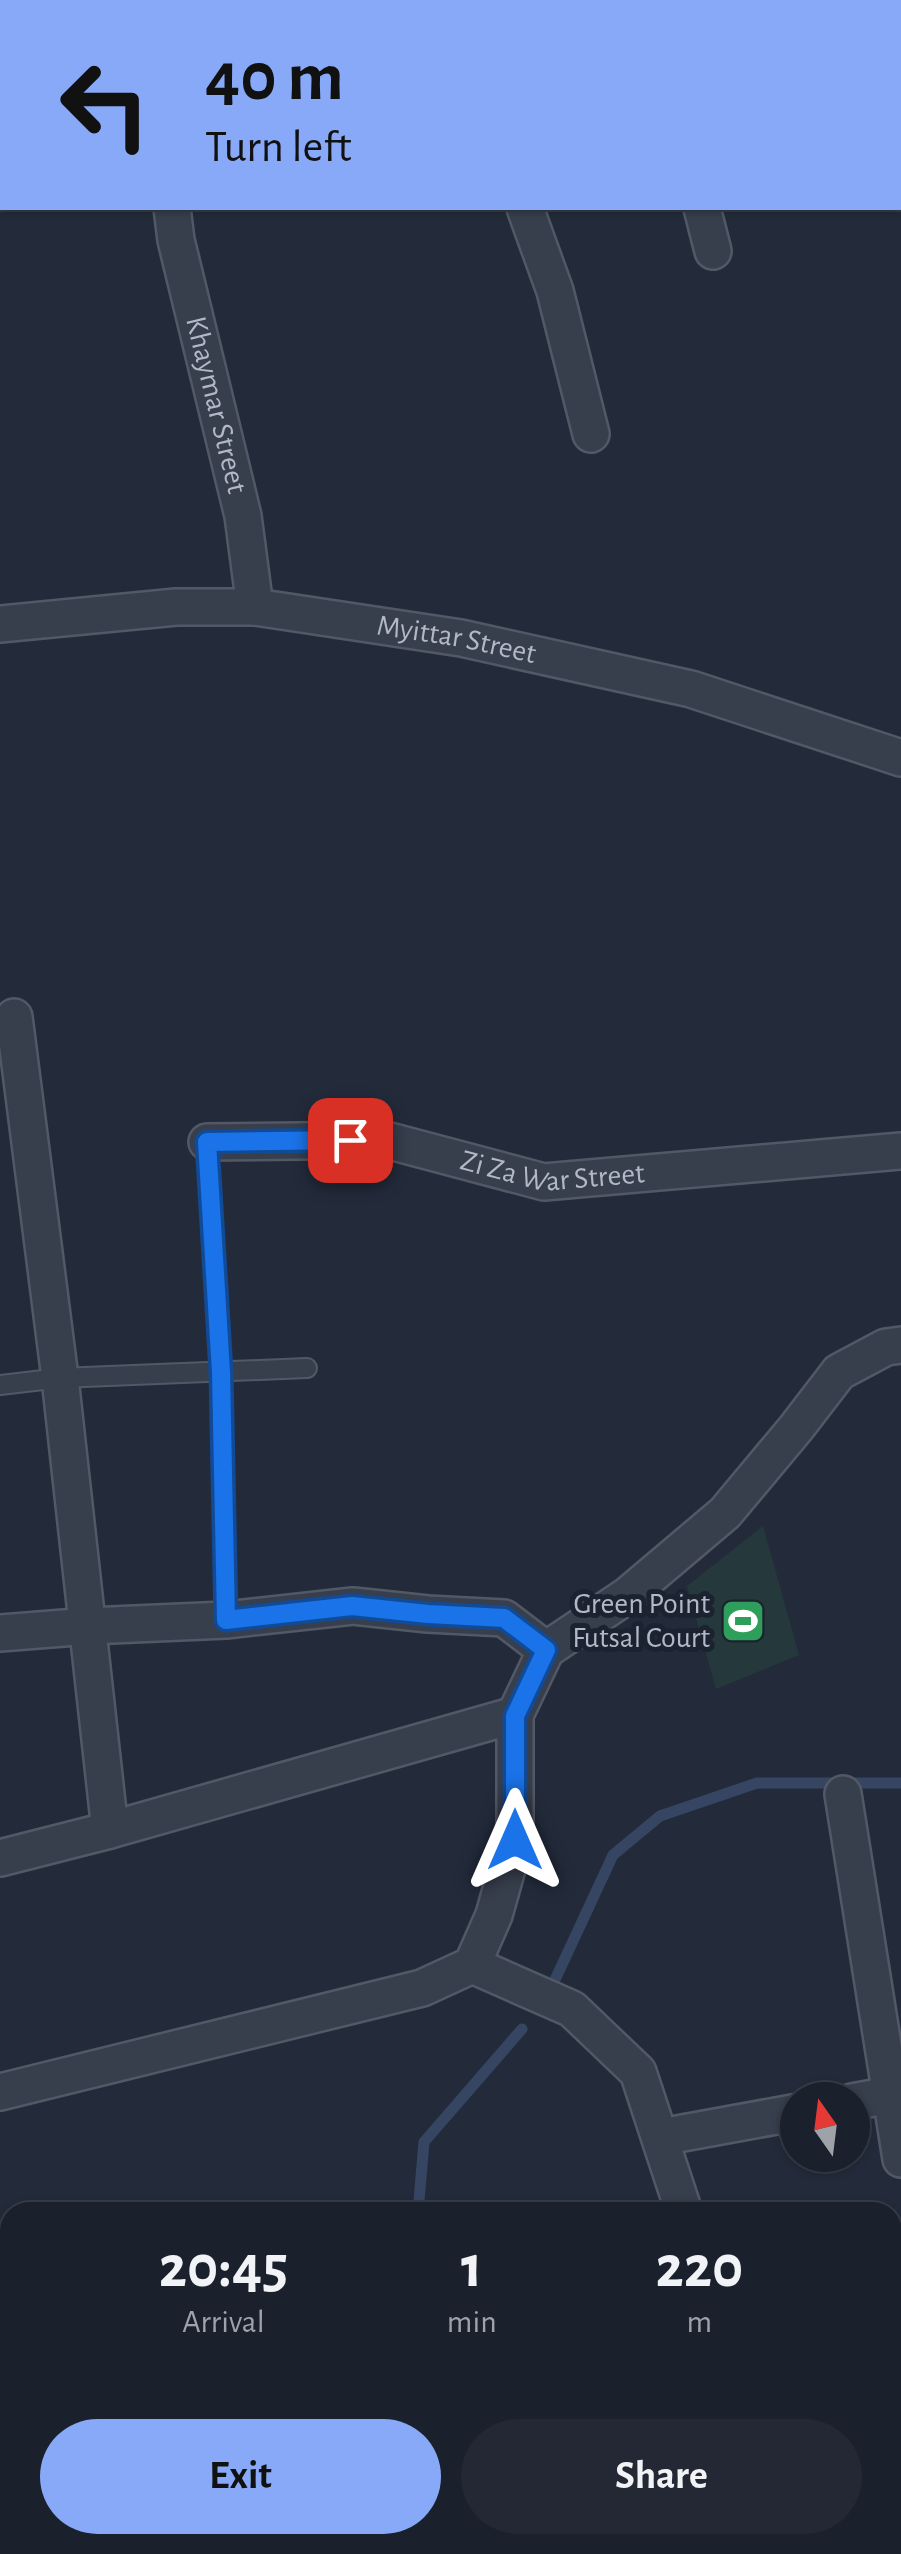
<!DOCTYPE html>
<html lang="en">
<head>
<meta charset="utf-8">
<style>
  body { margin:0; font-family:"Alegreya Sans",sans-serif; background:#232834; color:#f1f3f6; height:100vh; display:flex; flex-direction:column; font-size:38px; white-space:nowrap }
  * { box-sizing:border-box; margin:0 }
  p { font-size:32px; color:#9fa3a9 }
  .icon { flex:none; width:55px; height:55px; fill:none; stroke:currentColor; stroke-width:2; stroke-linecap:round; stroke-linejoin:round }
  .map { position:relative; flex:1; overflow:hidden }
  .side { position:absolute; left:0px; top:2202px; width:902px; height:352px; display:flex; flex-direction:column; background:#1a202c; border-radius:30px 30px 0 0; box-shadow:0 2px 8px #0004,0 0 0 2px #383e48 }
  .side>* { flex:none }
  .guide { position:absolute; left:0px; top:0px; width:902px; height:210px; box-shadow:0 2px 8px #0004,0 0 0 2px #383e48; background:#88a9f7; color:#111; overflow:hidden }
  .needle { width:65px; rotate:346deg }
  .buttons { position:absolute; left:780px; top:2082px; display:grid; gap:20px }
  .buttons a { display:grid; place-items:center; width:90px; height:90px; border-radius:50%; background:#1a202c; box-shadow:0 2px 8px #0004,0 0 0 2px #383e48; font-size:50px }
  .pin { position:absolute; display:grid; place-items:center; width:85px; height:85px; color:#fff; margin:-42px; border-radius:20px; box-shadow:0 5px 15px #0006 }
  .me { position:absolute; width:110px; margin:-55px; rotate:0deg; stroke-linejoin:round; filter:drop-shadow(0 0 8px #0008) }
  .turn { display:flex; align-items:center; gap:35px; height:210px; padding:0 40px; font-size:45px }
  .turn .icon { width:130px; height:130px; stroke-width:2.5 }
  .turn b { display:block; font-size:70px; line-height:85px }
  .eta { display:flex; justify-content:space-evenly; align-items:center; height:170px; text-align:center }
  .eta b { font-size:60px; font-weight:600; line-height:70px }
  .action { display:flex; gap:20px; margin-top:auto; padding:20px 40px }
  .action a { flex:1; height:115px; border-radius:60px; background:#88a9f7; color:#111; font-size:40px; font-weight:600; line-height:115px; text-align:center }
  .action a+a { background:#232834; color:#f1f3f6 }
  .map>svg:first-child { display:block }
  .green { fill:#25383c }
  .lines { fill:none; stroke-linecap:round; stroke-linejoin:round }
  .stream { stroke:#364662; stroke-width:11 }
  .building { fill:#444e60; stroke:#1e2532; stroke-width:2.5 }
  .service-casing { stroke:#525866; stroke-width:22 }
  .minor-casing { stroke:#525866; stroke-width:40 }
  .service { stroke:#373e4c; stroke-width:18 }
  .minor { stroke:#373e4c; stroke-width:35 }
  .route-casing { stroke:#114b97; stroke-width:25 }
  .route { stroke:#1a73e8; stroke-width:18 }
  .labels { text-anchor:middle; dominant-baseline:central; stroke-width:10; stroke-linejoin:round; paint-order:stroke }
  .street-label { font-size:30px; fill:#b2b8c7; stroke:#1c2330 }
  .poi-label { font-size:30px; fill:#b2b8c7; stroke:#1c2330; text-anchor:end }
</style>
</head>
<body>
<div class="map">
<svg width="901" height="2554" viewBox="0 0 901 2554">
  <rect width="100%" height="100%" fill="#232b3b"/>
  <path class="green" d="M763 1526 799 1655 716 1689 687 1586Z"/>
  <g class="lines">
    <path class="stream" d="M554 1982 613 1855 660 1816 757 1783H901
      M418 2212 424 2142 522 2029
      M0 2467 10 2451"/>
  </g>
  <path class="building" d="M34 2545H94L83 2554H41Z
    M272 2545H316L317 2554H238V2550Z
    M395 2545H492L493 2554H396Z"/>
  <g class="lines">
    <defs>
      <path id="service" d="M207 1142 221 1371 226 1620
        M0 1385 60 1378 307 1368
        M0 2511 10 2524
        M27 2545 34 2554"/>
      <g id="minor">
        <path d="M153 0 154 2"/>
        <path d="M470 0 471 2"/>
        <path d="M656 0V2"/>
        <path id="s1" d="M172 208 176 240 243 516 255 607"/>
        <path d="M525 208 555 291 591 434"/>
        <path d="M702 208 713 251"/>
        <path id="s2" d="M0 624 176 607H255L461 638 691 689 901 758"/>
        <path d="M14 1017 60 1378 110 1830"/>
        <path id="s3" d="M207 1142 386 1140 544 1182 901 1151"/>
        <path d="M0 1633 89 1626 226 1620 353 1606 428 1614 504 1618 546 1650"/>
        <path d="M546 1650 628 1595 725 1513 796 1428 839 1372 886 1347 901 1345"/>
        <path d="M843 1794 901 2159"/>
        <path d="M0 1858 110 1830 515 1715"/>
        <path d="M472 1965 572 2009 638 2072 684 2212"/>
        <path d="M0 2092 422 1988 472 1965 494 1915 515 1840V1715L546 1650"/>
        <path d="M852 2102 901 2093"/>
        <path d="M661 2137 798 2112"/>
        <path d="M892 2535 901 2534"/>
        <path d="M665 2545 693 2554"/>
        <path d="M171 2554 194 2545"/>
        <path d="M769 2554 829 2545"/>
      </g>
    </defs>
    <use href="#service" class="service-casing"/>
    <use href="#minor" class="minor-casing"/>
    <use href="#service" class="service"/>
    <use href="#minor" class="minor"/>
  </g>
  <g class="lines">
    <defs>
      <path id="route" d="M350 1140 207 1142 221 1372 226 1620 352 1606 428 1614 504 1618 546 1650 515 1716V1840"/>
    </defs>
    <use href="#route" class="route-casing"/>
    <use href="#route" class="route"/>
  </g>
  <defs>
    <symbol id="stadium-square" viewBox="-11 -11 22 22"><rect x="-9" y="-9" width="18" height="18" rx="4" fill="#2e9e5b" stroke="#1c2330"/><path d="M0-5a6.5 5 0 1 0 0 10a6.5 5 0 1 0 0-10ZM-3.5-1.8h7v3.6h-7Z" fill="#fff"/></symbol>
  </defs>
  <g fill-rule="evenodd">
    <use href="#stadium-square" x="718" y="1596" width="50" height="50"/>
  </g>
  <g class="labels">
    <g class="street-label">
      <text stroke="none"><textPath href="#s1" startOffset="202">Khaymar Street</textPath></text>
      <text stroke="none"><textPath href="#s2" startOffset="460">Myittar Street</textPath></text>
      <text stroke="none"><textPath href="#s3" startOffset="350">Zi Za War Street</textPath></text>
    </g>
    <g class="poi-label">
      <text x="710" y="1604">Green Point<tspan x="710" dy="34">Futsal Court</tspan></text>
    </g>
  </g>
</svg>
<div class="buttons">
<a><svg class="needle" viewBox="-14 -14 28 28"><path d="M0-13l5 13h-10z" fill="#e53935"/><path d="M0 13l5-13h-10z" fill="#9fa3a9"/></svg></a>
</div>
<div class="pin" style="left:350px;top:1140px;background:#d93025"><svg class="icon" aria-label="arrive" viewBox="0 0 24 24"><path d="M6 21V4h12l-3 4 3 4H6"/></svg></div>
<svg class="me" style="left:515px;top:1840px" viewBox="-20 -20 40 40"><path d="M0-17L14 15 0 8-14 15z" fill="#1a73e8" stroke="#fff" stroke-width="4"/></svg>
<div class="guide">
<div class="turn"><svg class="icon" aria-label="left" viewBox="0 0 24 24"><path d="M17 20v-9H6M10 6l-5 5 5 5"/></svg><div><b>40 m</b>Turn left</div></div>
</div>
<section class="side">
<div class="eta">
<div><b>20:45</b><p>Arrival</p></div>
<div><b>1</b><p>min</p></div>
<div><b>220</b><p>m</p></div>
</div>
<div class="action"><a>Exit</a><a>Share</a></div>
</section>
</div>
</body>
</html>
